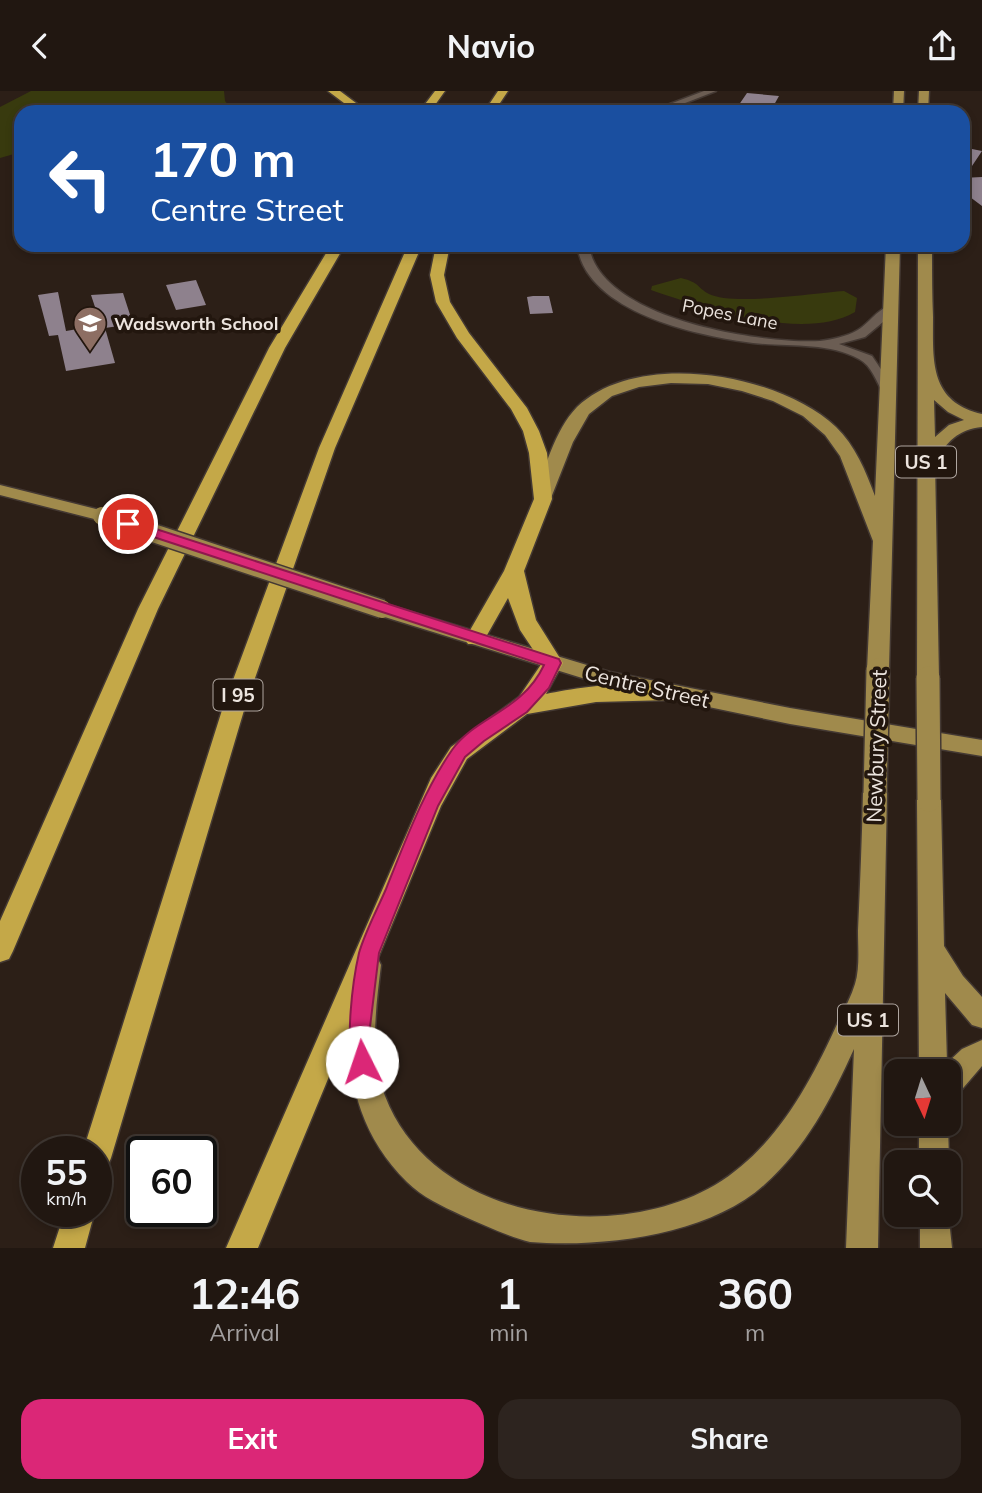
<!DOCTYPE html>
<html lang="en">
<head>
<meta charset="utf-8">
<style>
  body { margin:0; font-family:Mulish,sans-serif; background:#2d241f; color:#f1f3f6; height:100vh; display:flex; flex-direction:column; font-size:26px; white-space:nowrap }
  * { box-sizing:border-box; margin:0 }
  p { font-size:23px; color:#a29f9f }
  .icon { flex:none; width:38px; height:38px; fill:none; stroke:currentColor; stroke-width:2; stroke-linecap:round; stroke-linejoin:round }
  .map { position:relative; height:1157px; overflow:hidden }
  .sheet { display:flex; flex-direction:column; background:#211711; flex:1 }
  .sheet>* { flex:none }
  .banner { position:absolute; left:14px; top:14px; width:956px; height:147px; border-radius:21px; box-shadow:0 4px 10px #0003,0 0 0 2px #3e3631; background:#1a4fa0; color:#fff; overflow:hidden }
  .needle { width:46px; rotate:176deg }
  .fabs { position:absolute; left:884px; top:968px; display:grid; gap:14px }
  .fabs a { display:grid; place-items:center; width:77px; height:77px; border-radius:14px; background:#211711; box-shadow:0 4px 10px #0003,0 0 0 2px #3e3631; font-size:35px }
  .speed { position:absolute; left:21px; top:1045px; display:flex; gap:14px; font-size:35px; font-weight:700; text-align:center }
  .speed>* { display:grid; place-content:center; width:91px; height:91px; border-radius:50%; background:#211711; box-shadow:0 4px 10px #0003,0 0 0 2px #3e3631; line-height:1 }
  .speed small { font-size:18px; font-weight:400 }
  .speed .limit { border:4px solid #111; border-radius:10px; background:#fff; color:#111 }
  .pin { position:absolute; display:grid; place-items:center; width:60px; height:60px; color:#fff; margin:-30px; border:4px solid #fff; border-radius:50%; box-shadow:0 2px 7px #0007 }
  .me { position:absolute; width:77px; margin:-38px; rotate:356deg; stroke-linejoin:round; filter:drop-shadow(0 0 5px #0008) }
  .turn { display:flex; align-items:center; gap:24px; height:147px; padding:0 21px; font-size:32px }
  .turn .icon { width:91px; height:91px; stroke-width:2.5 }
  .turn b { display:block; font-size:49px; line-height:60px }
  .eta { display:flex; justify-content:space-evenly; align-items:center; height:119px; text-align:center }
  .eta b { font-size:42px; font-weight:700; line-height:49px }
  .primary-button { display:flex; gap:14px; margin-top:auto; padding:14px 21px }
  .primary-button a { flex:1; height:80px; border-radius:21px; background:#db2777; color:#fff; font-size:28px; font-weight:700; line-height:80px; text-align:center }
  .primary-button a+a { background:#2d241f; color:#f1f3f6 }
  header { display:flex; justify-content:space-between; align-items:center; height:91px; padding:0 21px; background:#211711; font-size:32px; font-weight:700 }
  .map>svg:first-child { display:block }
  .green { fill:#383a0e }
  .building { fill:#8e818d }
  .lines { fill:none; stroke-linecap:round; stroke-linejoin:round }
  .minor-casing { stroke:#443933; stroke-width:3 }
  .major-casing { stroke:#443933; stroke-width:3 }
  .highway-casing { stroke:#443933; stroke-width:3 }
  .minor { fill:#6b5d53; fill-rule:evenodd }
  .major { fill:#a08a4c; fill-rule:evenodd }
  .highway { fill:#c4a848; fill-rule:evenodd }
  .major-bridge-far1-casing { stroke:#443933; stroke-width:21; stroke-linecap:butt }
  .major-bridge-casing { stroke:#443933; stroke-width:26; stroke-linecap:butt }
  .major-bridge-far1 { stroke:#a08a4c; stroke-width:18 }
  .major-bridge { stroke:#a08a4c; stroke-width:23 }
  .route { fill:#db2777; stroke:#8e194d; stroke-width:2 }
  .labels { text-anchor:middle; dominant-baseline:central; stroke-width:7; stroke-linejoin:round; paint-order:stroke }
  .far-street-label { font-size:18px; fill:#ece4de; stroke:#22160e }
  .far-poi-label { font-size:18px; font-weight:bold; fill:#ece4de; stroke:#22160e; text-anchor:start }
  .shield { fill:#22160e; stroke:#afa6a0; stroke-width:2 }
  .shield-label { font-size:19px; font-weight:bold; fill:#ece4de }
  .street-label { font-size:21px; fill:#ece4de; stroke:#22160e }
</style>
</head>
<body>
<header><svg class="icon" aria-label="back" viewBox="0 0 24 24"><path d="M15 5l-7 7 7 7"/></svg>Navio<svg class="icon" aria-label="share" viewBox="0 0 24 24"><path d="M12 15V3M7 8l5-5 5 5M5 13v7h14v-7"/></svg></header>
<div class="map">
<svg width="982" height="1157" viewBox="0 0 982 1157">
  <rect width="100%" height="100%" fill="#2c1f17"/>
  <path class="green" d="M31 0H224L225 10 234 21H21V61L0 67V16Z
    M681 187C701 192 696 196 709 203 733 215 815 202 844 200L857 207 855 221C804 251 704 217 651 199L652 195Z"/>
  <path class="building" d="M747 2 779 5 770 21H734Z
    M962 56 982 60 970 78 962 69Z
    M982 86V115L962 100V87Z
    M196 189 206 214 176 219 166 194Z
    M58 201 66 240 101 234 91 204 123 202 133 233 105 237 115 272 66 280 58 244 49 245 38 204Z
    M533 205H549L553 222 530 223 527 206Z"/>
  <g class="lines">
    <defs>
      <path id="minor" d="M704 0H716L662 21H649Z
        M577 154H589C598 228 761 253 820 250 830 249 848 245 856 240 869 234 880 213 895 215V221L865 246 839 253 872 265 895 299 893 302H883C876 290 872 275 859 268 828 251 787 256 753 252 699 245 586 222 577 154Z"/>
      <path id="major" d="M894 0H904L903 21H893Z
        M919 0H929L928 21H918Z
        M886 154H900L889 579 885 584H871L867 579 873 450 840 365 825 344 803 325 773 310 742 300 708 293 671 292 639 296 612 305 589 323 573 351 549 412H537L534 408C545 378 554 340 577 316 637 258 779 282 836 336 855 354 866 381 875 405Z
        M918 154H932C932 178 932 202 933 226 933 269 929 311 982 323V336C959 338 946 351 935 371L939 587 935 592 928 594 921 592 917 587ZM934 309 948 321 964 329 949 334 935 346Z
        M0 394 108 421 111 425 102 430 0 404Z
        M382 512 610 581 790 617 982 649V665L790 633 608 595 375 523 372 518 375 513Z
        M875 693 883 696 887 702 878 1157H846L854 958C831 1008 806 1057 764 1094 709 1144 602 1157 530 1151 506 1145 484 1134 461 1124 442 1115 422 1106 407 1091 345 1029 343 955 355 874L359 866 368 863 377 866 381 874C376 917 369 963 385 1005 432 1128 610 1155 715 1094 775 1058 810 993 838 931 844 919 851 906 855 893 860 877 858 856 858 840 860 794 862 748 863 702L867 696Z
        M929 700 937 703 941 709 944 855 963 885 982 906V937L972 934 945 902 947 972 962 958 982 949V975L958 1003 948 1007V980H919L917 709 921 703Z
        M919 1032H948L949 1071 948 1072 919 1071Z
        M948 1119 952 1157H920V1124H948Z"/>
      <path id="highway" d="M328 0H340L368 21H356Z
        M435 0H445L430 21H419Z
        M498 0H508L494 21H484Z
        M331 154H345L285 257 158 518 13 860 9 868 0 871V830L138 518 269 257Z
        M408 154H422L335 357 245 616 111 1067 107 1077 96 1081V1060H83L223 616 319 357Z
        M436 154H450L444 184 450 211 469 242 527 317 539 340 547 362 552 408 524 480 536 529 563 572 546 603C579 596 646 587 678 597L681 602 678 607 670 609 596 611 527 623 467 668 441 715 258 1157H226L431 687 451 656 519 606 542 572 520 539 508 507 482 553H468L465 548 504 480 534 408 529 362 523 340 511 318 457 247 436 211 430 184Z
        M65 1120H95L85 1157H53Z"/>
    </defs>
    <use href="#minor" class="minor-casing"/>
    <use href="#major" class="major-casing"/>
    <use href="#highway" class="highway-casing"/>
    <use href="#minor" class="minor"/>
    <use href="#major" class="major"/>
    <use href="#highway" class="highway"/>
    <defs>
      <path id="major-bridge-far1" d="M102 425 382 518"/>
      <path id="major-bridge" d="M928 587 929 709
        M875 702 878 579"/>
    </defs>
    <use href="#major-bridge-far1" class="major-bridge-far1-casing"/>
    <use href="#major-bridge" class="major-bridge-casing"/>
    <use href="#major-bridge-far1" class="major-bridge-far1"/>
    <use href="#major-bridge" class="major-bridge"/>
  </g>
  <path class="route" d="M128 429 559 568 561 572 549 597 527 621 484 650 465 666 438 715 379 862 370 936 373 971 370 978 362 981 355 978C344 954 353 888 359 862 365 841 377 819 386 798 405 751 423 701 452 659 477 624 522 621 544 574L123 436V430Z"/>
  <defs>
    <symbol id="school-pin" viewBox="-11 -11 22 30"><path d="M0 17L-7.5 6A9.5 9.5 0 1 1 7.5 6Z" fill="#8d6e63" stroke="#22160e"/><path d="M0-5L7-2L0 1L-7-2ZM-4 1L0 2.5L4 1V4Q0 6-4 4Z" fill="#fff"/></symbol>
  </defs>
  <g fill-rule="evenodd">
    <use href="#school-pin" x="71" y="213" width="38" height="52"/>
  </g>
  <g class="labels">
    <g class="far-street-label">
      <text transform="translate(730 223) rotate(11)">Popes Lane</text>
    </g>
    <g class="far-poi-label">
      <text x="114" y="232">Wadsworth School</text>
    </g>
    <g class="shield">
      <rect x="896" y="355.5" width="60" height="31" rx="5"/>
      <rect x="213.5" y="588.5" width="49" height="31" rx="5"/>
      <rect x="838" y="913.5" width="60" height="31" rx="5"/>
    </g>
    <g class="shield-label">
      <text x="926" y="371">US 1</text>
      <text x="238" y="604">I 95</text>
      <text x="868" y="929">US 1</text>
    </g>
    <g class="street-label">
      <text transform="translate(647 595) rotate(13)">Centre Street</text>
      <text transform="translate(876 655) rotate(-88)">Newbury Street</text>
    </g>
  </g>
</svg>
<div class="fabs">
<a><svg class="needle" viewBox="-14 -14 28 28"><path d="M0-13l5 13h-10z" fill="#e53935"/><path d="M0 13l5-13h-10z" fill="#a29f9f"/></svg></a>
<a><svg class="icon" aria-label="search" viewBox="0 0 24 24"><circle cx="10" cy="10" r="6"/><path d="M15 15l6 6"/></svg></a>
</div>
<div class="speed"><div>55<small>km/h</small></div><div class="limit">60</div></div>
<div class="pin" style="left:128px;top:433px;background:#d93025"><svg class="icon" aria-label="arrive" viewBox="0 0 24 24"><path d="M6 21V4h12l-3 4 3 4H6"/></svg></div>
<svg class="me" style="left:362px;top:971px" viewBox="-20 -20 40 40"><circle r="19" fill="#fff"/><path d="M0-13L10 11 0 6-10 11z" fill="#db2777"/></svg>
<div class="banner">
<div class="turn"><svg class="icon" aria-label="left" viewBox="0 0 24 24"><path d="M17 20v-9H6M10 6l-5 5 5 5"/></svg><div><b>170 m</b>Centre Street</div></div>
</div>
</div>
<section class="sheet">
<div class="eta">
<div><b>12:46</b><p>Arrival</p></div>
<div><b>1</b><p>min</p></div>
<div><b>360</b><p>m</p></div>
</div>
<div class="primary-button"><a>Exit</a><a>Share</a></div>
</section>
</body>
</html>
